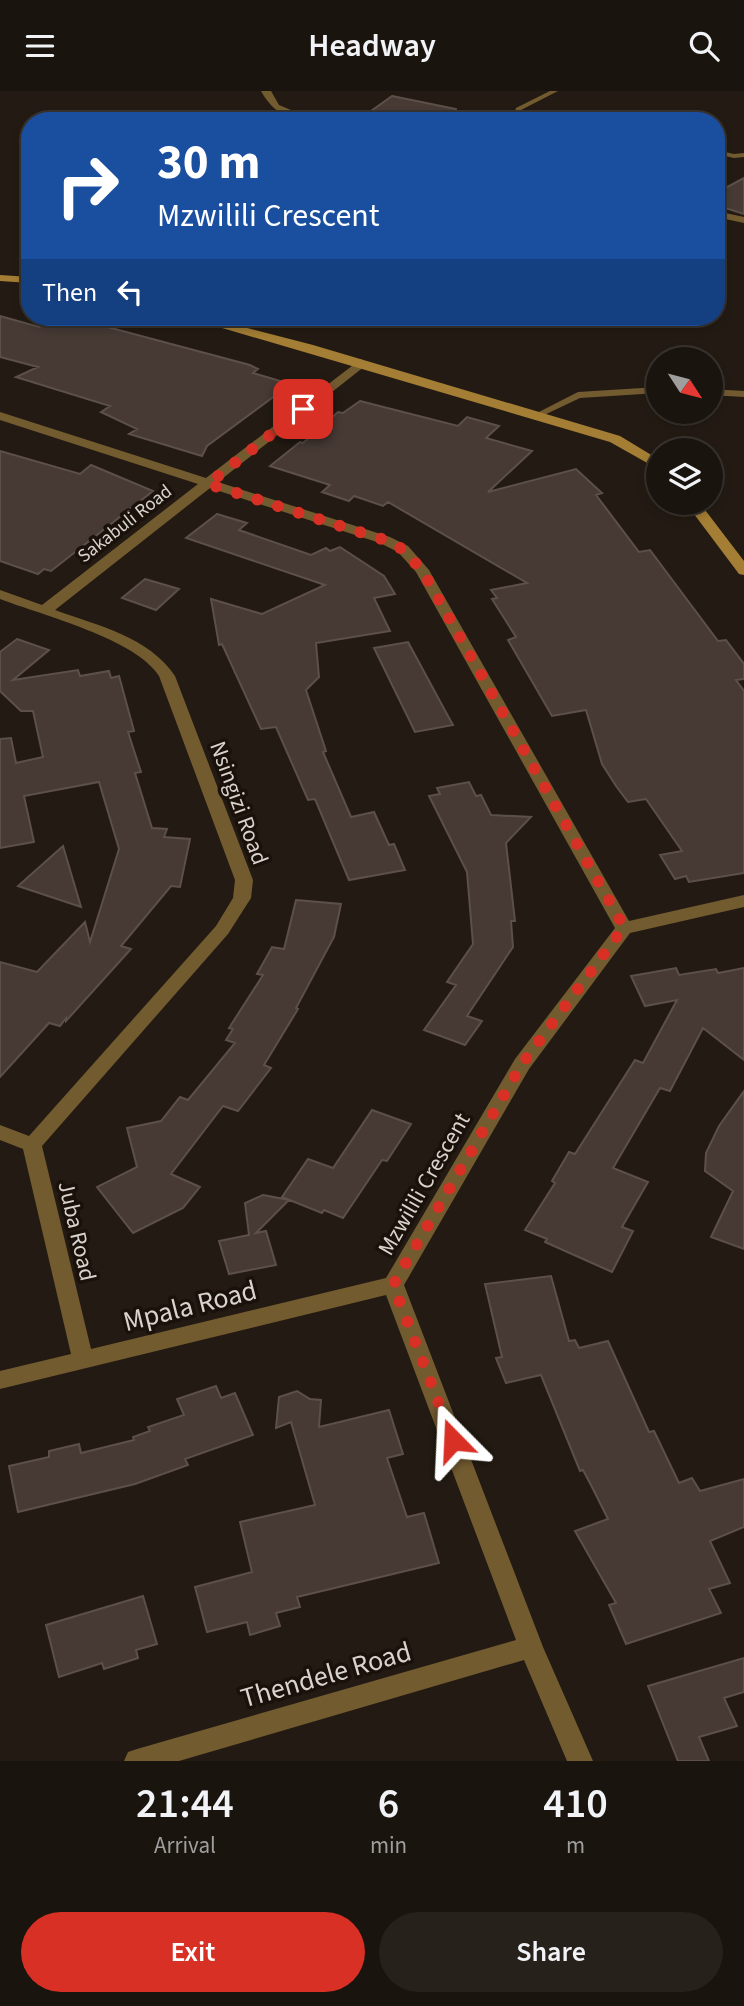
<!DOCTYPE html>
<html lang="en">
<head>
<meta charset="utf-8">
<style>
  body { margin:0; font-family:"Source Sans 3",sans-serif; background:#27211c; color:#f1f3f6; height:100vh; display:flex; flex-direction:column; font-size:26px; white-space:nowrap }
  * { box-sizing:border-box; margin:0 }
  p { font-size:23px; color:#9f9e9e }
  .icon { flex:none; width:38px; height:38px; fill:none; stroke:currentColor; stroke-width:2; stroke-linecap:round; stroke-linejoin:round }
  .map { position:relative; height:1670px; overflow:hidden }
  .side { display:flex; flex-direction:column; background:#1a140e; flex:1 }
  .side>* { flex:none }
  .top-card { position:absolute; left:21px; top:21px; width:704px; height:214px; border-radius:28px; box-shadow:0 4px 10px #0003,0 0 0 2px #38332e; background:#1a4fa0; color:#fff; overflow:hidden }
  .needle { width:46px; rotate:126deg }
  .controls { position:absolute; left:646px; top:256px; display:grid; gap:14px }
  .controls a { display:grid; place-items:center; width:77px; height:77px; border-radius:50%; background:#1a140e; box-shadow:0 4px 10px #0003,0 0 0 2px #38332e; font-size:35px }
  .pin { position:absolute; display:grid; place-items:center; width:60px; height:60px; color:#fff; margin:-30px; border-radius:14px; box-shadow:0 4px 10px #0006 }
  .me { position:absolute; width:77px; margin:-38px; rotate:339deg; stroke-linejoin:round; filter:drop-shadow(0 0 5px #0008) }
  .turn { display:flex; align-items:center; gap:24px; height:147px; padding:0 21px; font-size:32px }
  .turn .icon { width:91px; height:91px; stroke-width:2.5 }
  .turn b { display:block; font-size:49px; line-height:60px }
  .then { display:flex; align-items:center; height:66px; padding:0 21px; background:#0003; gap:14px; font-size:26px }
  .eta { display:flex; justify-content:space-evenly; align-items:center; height:119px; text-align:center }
  .eta b { font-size:42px; font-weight:600; line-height:49px }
  .action { display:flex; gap:14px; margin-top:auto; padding:14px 21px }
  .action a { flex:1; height:80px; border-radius:42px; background:#d93025; color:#fff; font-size:28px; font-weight:600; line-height:80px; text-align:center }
  .action a+a { background:#27211c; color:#f1f3f6 }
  header { display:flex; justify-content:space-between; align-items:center; height:91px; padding:0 21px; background:#1a140e; font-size:32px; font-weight:600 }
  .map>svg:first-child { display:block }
  .building { fill:#473a35; stroke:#5d4f4a; stroke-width:2 }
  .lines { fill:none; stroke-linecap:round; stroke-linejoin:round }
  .lane { fill:#735b30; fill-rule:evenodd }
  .street { fill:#735b30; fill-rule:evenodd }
  .secondary { fill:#a47e34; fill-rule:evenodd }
  .route { stroke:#d93025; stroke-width:12; stroke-dasharray:0 21.6 }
  .labels { text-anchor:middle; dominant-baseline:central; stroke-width:7; stroke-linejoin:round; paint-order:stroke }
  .far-street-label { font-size:19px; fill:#d8d3cd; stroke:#1a120a }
  .street-label { font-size:23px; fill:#d8d3cd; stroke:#1a120a }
  .near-street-label { font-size:28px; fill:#d8d3cd; stroke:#1a120a }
</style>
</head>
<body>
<header><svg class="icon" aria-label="menu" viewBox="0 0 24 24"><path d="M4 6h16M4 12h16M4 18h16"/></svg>Headway<svg class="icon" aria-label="search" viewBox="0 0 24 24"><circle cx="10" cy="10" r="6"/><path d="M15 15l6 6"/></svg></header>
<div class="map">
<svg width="744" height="1670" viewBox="0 0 744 1670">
  <rect width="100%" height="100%" fill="#231b13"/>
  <path class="building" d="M392 5 456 18 455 30H357Z
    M744 87V123L716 114V102Z
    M0 225 39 236 55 226H70L250 274 258 278 253 282 287 292 285 294 288 295 207 355 202 365 129 343 137 338 101 321 110 315 16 286 38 276 0 266Z
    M360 310 458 335 467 326 499 335 486 347 532 360 488 401 576 378 602 402 596 404 639 461 650 459 718 550 726 549 744 573V588L736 589 744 600V782L689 791 686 785 675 788 660 764 682 760 646 708 628 711 616 695 602 673 586 619 552 625 508 549 516 546 492 508 497 507 491 499 527 492 388 411 383 415 354 405 349 410 322 401 330 394 270 375 300 351 303 352 338 321 343 322Z
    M0 360 80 383 91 374 153 400 51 480 44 478 38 483 0 470Z
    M217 423 247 432 239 439 311 464 326 457 330 460 340 456 384 485 395 503 374 507 390 540 316 552 319 586 306 599 326 660 323 661 351 726 374 721 389 754 394 753 405 779 349 789 315 708 308 709 276 636 261 638 222 553 219 554 211 508 262 523 325 494 186 447Z
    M145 488 179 498 156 519 122 507Z
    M17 548 49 559 13 589 78 579 80 585 109 580 111 587 119 585 134 640 128 641 141 681 135 682 152 737 167 738 164 746 190 748 180 796 171 795 121 855 131 858 66 930V927L60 935 49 932 0 986V871L37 881 85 831 90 851 119 758 99 691 24 705 34 751 0 757V648L11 647 16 672 43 666 33 620H21L0 600V561Z
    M408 551 448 625 453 634 415 641 374 557Z
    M469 691 476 705 481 704 491 724 531 726 506 752 515 830H511L513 856 467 925 482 930 465 954 424 939 456 894 447 891 473 853 467 781 429 705 440 703 437 697Z
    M63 755 81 816 18 795Z
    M296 809 341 813 334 846 296 917 298 918 264 974 271 977 238 1020 223 1015 171 1083 200 1096 183 1117 133 1142 97 1096 137 1076 127 1037 161 1030 180 1006 188 1009 235 952 226 949 233 938 229 937 263 884 257 883 272 856 284 858Z
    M676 877 679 884 716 878 718 882 744 877V969L703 937 670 1000 660 997 613 1077 648 1091 622 1136 633 1140 612 1181 545 1151 547 1148 525 1139 555 1092 552 1090 569 1061 575 1063 635 969 643 972 677 909 645 915 631 885Z
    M744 1000V1158L711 1146 733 1100 705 1080 706 1062 719 1035Z
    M372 1019 411 1033 387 1070 382 1069 343 1127 324 1119 322 1122 282 1106 308 1068 333 1077Z
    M263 1104 289 1109 256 1142 266 1140 276 1174 229 1183 219 1150 249 1144 245 1112Z
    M551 1185 569 1250 575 1249 579 1257 608 1250 649 1341 654 1340 679 1392 692 1387 700 1400 744 1388V1436L710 1450 730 1492 709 1498 721 1522 626 1553 609 1514 616 1512 575 1440 608 1428 592 1396 583 1379 580 1380 541 1284 506 1292 496 1267 502 1266 485 1193Z
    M216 1295 221 1307 235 1302 253 1344 185 1368 188 1374 135 1393 18 1421 9 1375 49 1366V1360L79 1353 81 1362 134 1349 133 1346 150 1340 148 1336 184 1324 177 1308Z
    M297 1300 310 1308 321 1309 319 1336 389 1319 403 1363 387 1367 407 1426 424 1422 439 1472 297 1506 300 1516 276 1522 280 1535 250 1544 247 1531 207 1541 195 1496 252 1481 240 1431 315 1414 291 1331 276 1337 279 1306Z
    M143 1505 157 1553 136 1559 138 1567 104 1578 102 1572 59 1586 46 1534Z
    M744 1567V1601L724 1607 737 1635 699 1646 709 1670H678L648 1595Z"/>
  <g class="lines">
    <path class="lane" d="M550 0H558L521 19 518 30H511L516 17Z
      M716 59 734 63 744 62V66L734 67 716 63Z
      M658 296V302L580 307 540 326 533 324 578 301Z
      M710 298 744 300V306L710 304Z"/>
    <path class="street" d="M261 0H271L279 14 317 30C290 30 274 23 261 0Z
      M716 120 744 126V132L716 126Z
      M361 268 367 272 365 275 218 391 390 446 408 455 429 479 629 830 744 804V816L630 842 529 978 404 1194 543 1556 593 1670H567L524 1569 179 1670H124L128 1661 137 1658 516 1549 386 1204 0 1298V1280L71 1263 23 1058 0 1049V1034L29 1045 216 835 233 807 235 789 159 585C136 548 42 524 0 508V499L42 514 198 393 0 329V321L206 387ZM210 397 380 452 398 461 416 481 615 837 515 968 386 1187 91 1258 42 1055 228 843 251 807 253 789 175 585C148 545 98 535 55 519Z"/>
    <path class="secondary" d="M0 184 30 186V192L0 190Z
      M185 226H204L313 254 620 345 658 368V378L610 351Z
      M685 411H699L744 470V484L739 483Z"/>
  </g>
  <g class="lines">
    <path class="route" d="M303 318 208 393 385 449 402 458 422 479 624 836 522 973 393 1194 453 1349"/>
  </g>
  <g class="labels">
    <g class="far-street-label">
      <text transform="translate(125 433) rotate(-38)">Sakabuli Road</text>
    </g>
    <g class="street-label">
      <text transform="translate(239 712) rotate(70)">Nsingizi Road</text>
      <text transform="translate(424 1093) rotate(-60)">Mzwilili Crescent</text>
      <text transform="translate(77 1140) rotate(77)">Juba Road</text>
    </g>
    <g class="near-street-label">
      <text transform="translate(190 1215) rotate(-14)">Mpala Road</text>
      <text transform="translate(326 1584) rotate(-16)">Thendele Road</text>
    </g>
  </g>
</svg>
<div class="controls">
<a><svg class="needle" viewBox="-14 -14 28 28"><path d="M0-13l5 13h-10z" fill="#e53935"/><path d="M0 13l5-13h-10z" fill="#9f9e9e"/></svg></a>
<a><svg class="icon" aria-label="layers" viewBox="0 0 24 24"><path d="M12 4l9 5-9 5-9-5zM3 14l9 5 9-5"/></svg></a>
</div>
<div class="pin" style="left:303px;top:318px;background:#d93025"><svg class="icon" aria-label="arrive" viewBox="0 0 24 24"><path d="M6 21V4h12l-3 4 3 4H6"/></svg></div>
<svg class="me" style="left:453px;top:1349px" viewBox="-20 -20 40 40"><path d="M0-17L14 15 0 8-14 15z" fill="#d93025" stroke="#fff" stroke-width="4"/></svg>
<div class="top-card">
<div class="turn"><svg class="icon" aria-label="right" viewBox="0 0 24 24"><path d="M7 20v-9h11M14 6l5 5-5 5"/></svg><div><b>30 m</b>Mzwilili Crescent</div></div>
<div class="then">Then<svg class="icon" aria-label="left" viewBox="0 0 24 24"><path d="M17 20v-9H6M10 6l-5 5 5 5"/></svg></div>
</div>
</div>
<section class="side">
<div class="eta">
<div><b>21:44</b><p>Arrival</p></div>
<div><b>6</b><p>min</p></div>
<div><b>410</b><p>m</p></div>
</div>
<div class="action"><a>Exit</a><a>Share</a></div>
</section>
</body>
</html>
